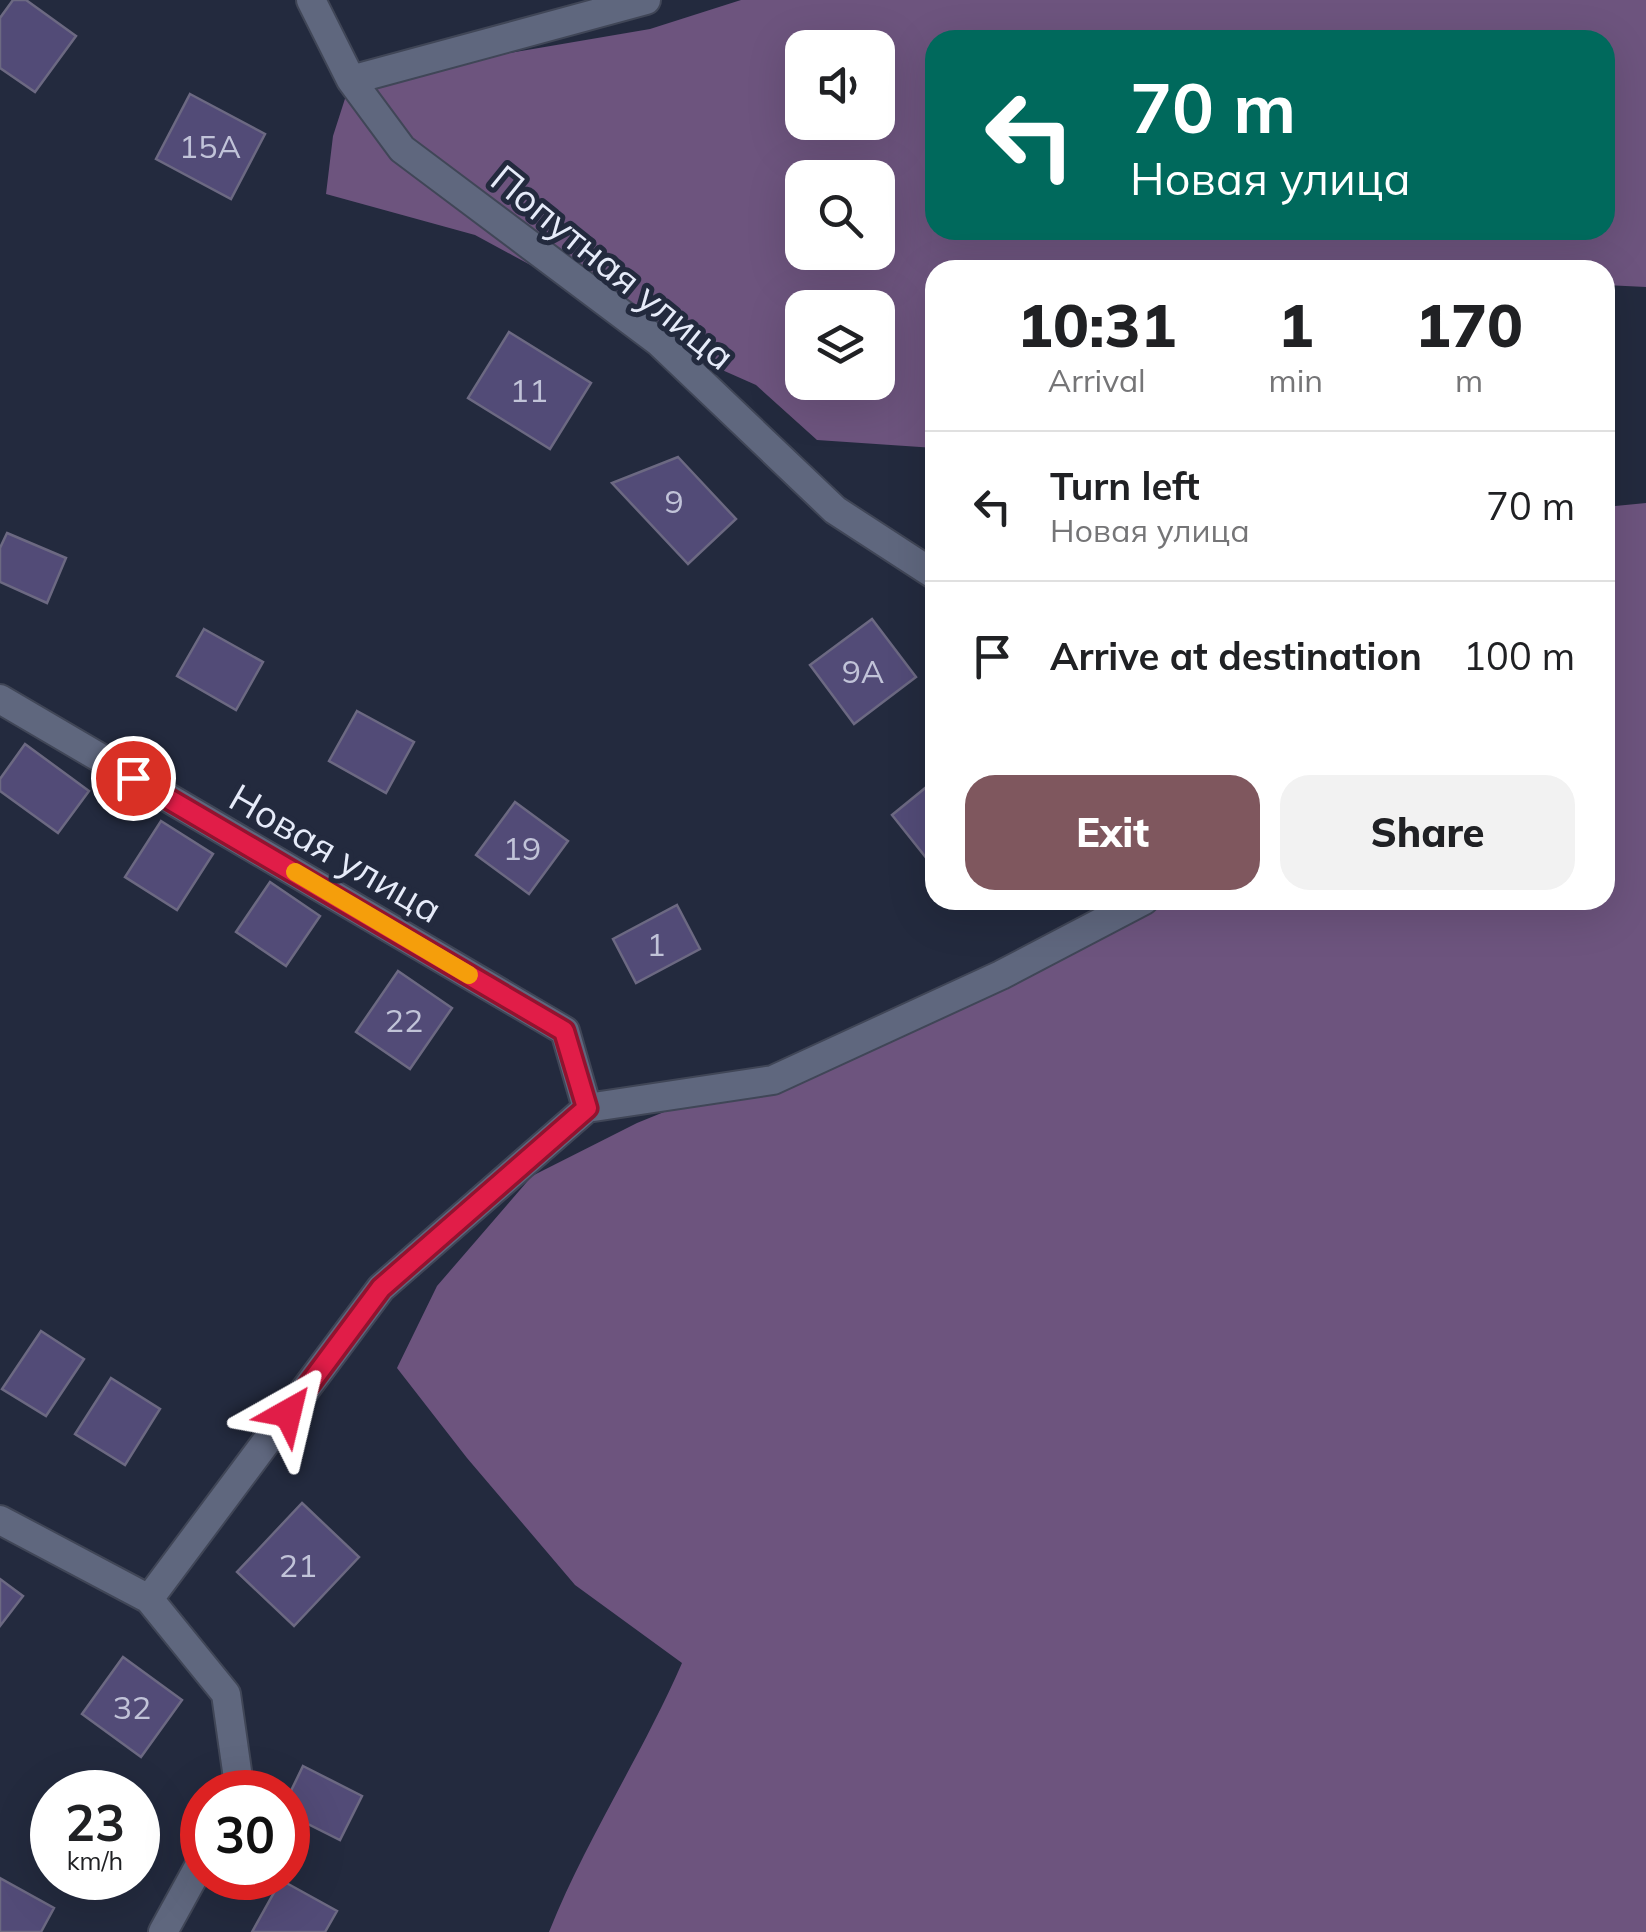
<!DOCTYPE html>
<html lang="en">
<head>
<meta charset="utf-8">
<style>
  body { margin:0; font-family:Mulish,sans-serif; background:#f2f2f2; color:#202124; height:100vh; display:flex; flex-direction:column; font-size:38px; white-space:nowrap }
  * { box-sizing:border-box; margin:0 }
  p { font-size:32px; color:#757577 }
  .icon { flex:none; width:55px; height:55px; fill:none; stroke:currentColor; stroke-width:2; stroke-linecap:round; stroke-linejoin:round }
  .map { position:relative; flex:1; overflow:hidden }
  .drawer { position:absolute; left:925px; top:260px; width:690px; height:650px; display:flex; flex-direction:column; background:#fff; border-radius:30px; box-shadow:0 10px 40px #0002 }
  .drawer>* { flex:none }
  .guide { position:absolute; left:925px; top:30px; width:690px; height:210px; border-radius:30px; box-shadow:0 10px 40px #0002; background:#00695c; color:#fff; overflow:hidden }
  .tools { position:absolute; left:785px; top:30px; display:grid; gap:20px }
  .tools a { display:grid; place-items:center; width:110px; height:110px; border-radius:20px; background:#fff; box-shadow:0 10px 40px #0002; font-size:50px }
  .speed { position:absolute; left:30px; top:1770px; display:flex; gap:20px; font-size:50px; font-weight:700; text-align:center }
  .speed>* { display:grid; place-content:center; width:130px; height:130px; border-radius:50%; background:#fff; box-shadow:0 10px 40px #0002; line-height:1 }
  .speed small { font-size:25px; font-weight:400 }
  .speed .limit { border:15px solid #d22; background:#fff; color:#111 }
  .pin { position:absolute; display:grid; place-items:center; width:85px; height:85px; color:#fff; margin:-42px; border:5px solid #fff; border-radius:50%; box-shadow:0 2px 10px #0007 }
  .me { position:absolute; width:110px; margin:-55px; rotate:37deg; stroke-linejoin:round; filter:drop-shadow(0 0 8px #0008) }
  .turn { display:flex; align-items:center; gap:35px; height:210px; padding:0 40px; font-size:45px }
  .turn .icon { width:130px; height:130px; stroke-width:2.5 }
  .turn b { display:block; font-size:70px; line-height:85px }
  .eta { display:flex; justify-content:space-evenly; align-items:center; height:170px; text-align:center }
  .eta b { font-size:60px; font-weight:800; line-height:70px }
  .cta { display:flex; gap:20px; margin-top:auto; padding:20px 40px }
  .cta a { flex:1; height:115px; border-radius:30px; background:#7f575e; color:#fff; font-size:40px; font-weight:800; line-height:115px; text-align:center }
  .cta a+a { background:#f2f2f2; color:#202124 }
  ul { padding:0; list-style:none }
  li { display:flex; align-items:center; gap:30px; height:150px; padding:0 40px; border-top:2px solid #e0e0e0 }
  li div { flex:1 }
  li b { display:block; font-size:38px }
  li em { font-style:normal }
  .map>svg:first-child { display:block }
  .forest { fill:#6d547e; fill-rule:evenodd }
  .building { fill:#524b77; stroke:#6c6982; stroke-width:2.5 }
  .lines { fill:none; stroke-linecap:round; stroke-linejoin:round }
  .minor-casing { stroke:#404657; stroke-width:32 }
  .minor { stroke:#5f677e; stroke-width:28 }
  .route-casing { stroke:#92132f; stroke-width:25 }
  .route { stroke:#e11d48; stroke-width:18 }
  .slow { stroke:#f59e0b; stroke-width:18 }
  .labels { text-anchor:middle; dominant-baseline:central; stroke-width:10; stroke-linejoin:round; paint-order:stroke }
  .number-label { font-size:32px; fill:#c1c3d8 }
  .street-label { font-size:38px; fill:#e6ebf9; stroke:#232a3e }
</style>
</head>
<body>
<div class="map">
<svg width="1646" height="1932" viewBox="0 0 1646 1932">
  <rect width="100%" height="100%" fill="#232a3e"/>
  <path class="forest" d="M741 0H1646V287L1605 285V270H935V448L817 440 756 385 659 342 621 314 475 235 326 194 333 136 351 80 650 29ZM935 40H1605V230H935ZM802 48H878V122H802ZM802 178H878V252H802ZM802 308H878V382H802Z
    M1646 503V1932H549C586 1839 642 1755 682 1663L575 1585 467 1458 397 1368 437 1286 532 1176 637 1123 1001 975 1124 900H1605V507Z"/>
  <path class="building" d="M13 0H26L76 36 35 92 0 68V18Z
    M190 94 265 134 231 199 156 159Z
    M509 332 591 383 550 449 468 398Z
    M678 457 736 519 688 564 612 483Z
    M7 533 66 558 47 603 0 582V548Z
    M872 619 916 677 854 724 810 665Z
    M204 629 263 662 236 710 177 676Z
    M357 711 414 742 386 793 329 761Z
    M25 744 89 791 58 833 0 791V779Z
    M935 780V869L892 815Z
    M515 802 568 841 529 894 476 855Z
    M161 821 213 854 177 910 125 877Z
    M270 882 320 916 286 966 236 932Z
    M677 905 700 949 636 983 613 939Z
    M398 971 452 1008 410 1069 356 1032Z
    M41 1331 84 1359 46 1416 2 1389Z
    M111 1378 160 1409 125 1465 75 1434Z
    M302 1503 359 1557 294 1626 237 1572Z
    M0 1579 23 1596 0 1626Z
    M123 1657 182 1700 141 1757 82 1714Z
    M303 1766 362 1796 340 1840 288 1814V1797Z
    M0 1878 54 1908 41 1932H0Z
    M281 1880 337 1911 325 1932H252Z"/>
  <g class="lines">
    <defs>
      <path id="minor" d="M311 0 351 80 646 0
        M351 80 402 149 659 342 835 510 935 575
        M0 699 565 1031 587 1108
        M587 1108 773 1080 1001 975 1144 900
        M0 1520 149 1599 226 1694 240 1792
        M149 1599 381 1288 587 1108
        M163 1932 202 1861"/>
    </defs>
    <use href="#minor" class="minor-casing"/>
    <use href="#minor" class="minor"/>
  </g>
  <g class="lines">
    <defs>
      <path id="route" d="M133 778 564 1031 587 1108 381 1288 288 1413"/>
    </defs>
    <use href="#route" class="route-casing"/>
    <use href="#route" class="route"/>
    <path class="slow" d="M295 872 469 975"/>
  </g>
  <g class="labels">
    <g class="number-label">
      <text x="210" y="146">15А</text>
      <text x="529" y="390">11</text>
      <text x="674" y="501">9</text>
      <text x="863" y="671">9А</text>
      <text x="522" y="848">19</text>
      <text x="656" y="944">1</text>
      <text x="404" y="1020">22</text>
      <text x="298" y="1565">21</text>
      <text x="132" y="1707">32</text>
    </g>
    <g class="street-label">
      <text transform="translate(613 267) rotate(39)">Попутная улица</text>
      <text transform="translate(336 853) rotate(30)">Новая улица</text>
    </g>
  </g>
</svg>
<div class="tools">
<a><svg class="icon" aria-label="sound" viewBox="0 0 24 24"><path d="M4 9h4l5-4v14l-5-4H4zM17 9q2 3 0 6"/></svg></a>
<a><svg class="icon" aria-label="search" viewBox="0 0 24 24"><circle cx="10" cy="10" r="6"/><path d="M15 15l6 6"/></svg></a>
<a><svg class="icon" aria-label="layers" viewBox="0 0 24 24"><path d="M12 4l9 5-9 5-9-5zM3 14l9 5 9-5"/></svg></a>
</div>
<div class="speed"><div>23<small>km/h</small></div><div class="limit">30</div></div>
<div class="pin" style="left:133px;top:778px;background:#d93025"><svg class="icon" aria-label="arrive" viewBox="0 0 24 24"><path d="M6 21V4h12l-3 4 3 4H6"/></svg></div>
<svg class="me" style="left:288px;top:1413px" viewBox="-20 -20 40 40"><path d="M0-17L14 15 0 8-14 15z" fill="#e11d48" stroke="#fff" stroke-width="4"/></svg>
<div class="guide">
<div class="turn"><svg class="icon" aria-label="left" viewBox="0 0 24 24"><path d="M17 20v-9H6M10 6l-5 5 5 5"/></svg><div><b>70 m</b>Новая улица</div></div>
</div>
<section class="drawer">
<div class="eta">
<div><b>10:31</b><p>Arrival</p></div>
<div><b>1</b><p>min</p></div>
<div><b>170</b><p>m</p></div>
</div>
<ul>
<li><svg class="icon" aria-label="left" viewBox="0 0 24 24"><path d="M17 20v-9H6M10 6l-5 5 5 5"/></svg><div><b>Turn left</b><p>Новая улица</p></div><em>70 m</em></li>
<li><svg class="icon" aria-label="arrive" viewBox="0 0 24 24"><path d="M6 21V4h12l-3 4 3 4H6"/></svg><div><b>Arrive at destination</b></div><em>100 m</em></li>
</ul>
<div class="cta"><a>Exit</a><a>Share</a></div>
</section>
</div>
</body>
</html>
